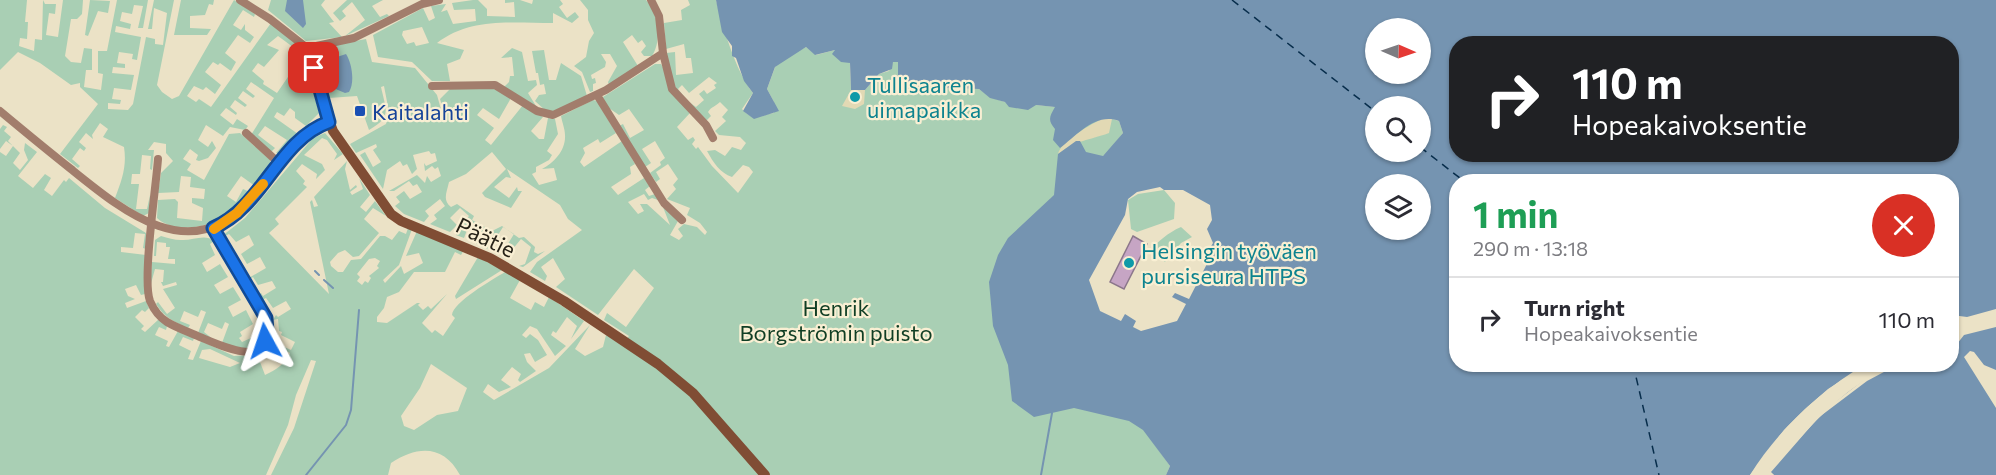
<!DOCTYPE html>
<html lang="en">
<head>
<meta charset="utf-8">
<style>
  body { margin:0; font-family:Commissioner,sans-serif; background:#f2f2f3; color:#2b2b33; height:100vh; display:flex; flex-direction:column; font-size:22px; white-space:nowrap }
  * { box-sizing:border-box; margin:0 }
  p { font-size:20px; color:#7c7c81 }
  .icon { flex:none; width:33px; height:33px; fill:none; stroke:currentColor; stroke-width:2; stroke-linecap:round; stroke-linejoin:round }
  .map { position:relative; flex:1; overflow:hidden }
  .details { position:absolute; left:1449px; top:174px; width:510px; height:198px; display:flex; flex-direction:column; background:#fff; border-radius:24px; box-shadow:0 2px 4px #0004 }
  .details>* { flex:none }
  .top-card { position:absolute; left:1449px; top:36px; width:510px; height:126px; border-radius:24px; box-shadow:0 2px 4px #0004; background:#202124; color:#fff; overflow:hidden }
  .needle { width:39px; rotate:92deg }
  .fabs { position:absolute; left:1365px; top:18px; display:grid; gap:12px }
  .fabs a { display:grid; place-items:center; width:66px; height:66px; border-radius:50%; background:#fff; box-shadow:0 2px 4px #0004; font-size:30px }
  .pin { position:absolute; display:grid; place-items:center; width:51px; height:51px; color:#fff; margin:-26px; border-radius:12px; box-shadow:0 3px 9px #0006 }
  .me { position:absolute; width:66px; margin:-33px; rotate:355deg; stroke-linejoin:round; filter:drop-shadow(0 0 4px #0008) }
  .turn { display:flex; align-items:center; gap:21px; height:126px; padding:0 24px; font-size:27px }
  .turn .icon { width:78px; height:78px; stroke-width:2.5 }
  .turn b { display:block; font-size:42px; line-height:51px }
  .round { display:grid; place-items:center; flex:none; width:63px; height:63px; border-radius:32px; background:#f2f2f3 }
  .summary { display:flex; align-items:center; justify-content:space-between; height:102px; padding:0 24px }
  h1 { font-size:36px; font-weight:700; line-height:45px; color:#1e9e55 }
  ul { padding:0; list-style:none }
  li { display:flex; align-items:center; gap:18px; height:84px; padding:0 24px; border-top:2px solid #e1e1e2 }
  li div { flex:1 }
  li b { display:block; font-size:22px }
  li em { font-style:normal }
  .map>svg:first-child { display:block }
  .green { fill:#a9cfb4; fill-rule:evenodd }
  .sand { fill:#e2d9b4 }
  .water { fill:#7594b1; fill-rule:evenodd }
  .pier { fill:#ebe2c6 }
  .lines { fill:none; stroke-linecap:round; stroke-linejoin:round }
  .stream { stroke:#7594b1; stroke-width:2 }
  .ferry { stroke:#072d4b; stroke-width:1.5; stroke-dasharray:8 6; stroke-linecap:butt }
  .building { fill:#c6a5c4; stroke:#8c778b; stroke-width:1.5 }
  .street { stroke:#a27d6c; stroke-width:8 }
  .secondary { stroke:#804d34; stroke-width:10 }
  .route-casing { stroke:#114b97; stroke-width:15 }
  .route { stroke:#1a73e8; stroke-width:10 }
  .slow { stroke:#f59e0b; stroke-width:10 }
  .culture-dot { fill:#0f9aa8; stroke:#f9efd3; stroke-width:2 }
  .transit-dot { fill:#1a4fb4; stroke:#f9efd3; stroke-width:2 }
  .labels { text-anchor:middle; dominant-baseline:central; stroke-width:4.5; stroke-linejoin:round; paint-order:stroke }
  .culture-label { font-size:22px; fill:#0d838f; stroke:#f9efd3; text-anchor:start }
  .transit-label { font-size:22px; fill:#164399; stroke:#f9efd3; text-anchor:start }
  .street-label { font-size:22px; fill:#252117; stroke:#f9efd3 }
  .park-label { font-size:22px; fill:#103e24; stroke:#f9efd3 }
</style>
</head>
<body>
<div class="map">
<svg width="1996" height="475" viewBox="0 0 1996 475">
  <rect width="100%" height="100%" fill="#ebe2c6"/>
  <path class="green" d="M0 0H27L25 22H28L27 39 20 38 19 46 34 51 35 39 42 40 43 0 45 4H56L55 14 49 13 46 35 58 37 63 0H83L82 14 77 19H71L65 56 71 62 81 63 84 48 92 49V70H86L84 87 101 90 103 74 98 73V51H107L117 0H148L143 28H138L143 6 134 5 132 14 122 12 120 21 131 24 130 29 116 26 115 32 141 37 137 60 132 59 133 54 119 52 117 63 125 64V68L113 67 112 73 134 75 131 90 114 88 112 99 121 100 120 104 108 103V109L128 110 133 104 146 37 155 39V44L163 45 167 13 154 8 152 29H148L154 0H174L157 85 162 92 172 99 179 96 234 0 255 14 254 17 243 10 233 25 241 30 245 24V30L254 37 250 43 238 35 225 53 236 62 231 71 220 63 218 65 213 62 205 72 221 85 215 94 206 87 203 90 194 86 187 96 196 102 199 99 211 107 271 23 300 47 297 50 278 36 267 45 279 50 264 67 258 63 252 71 264 81 263 84 277 93 303 55 319 113 306 126 295 118V112L290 108 284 116 277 112 274 117 298 134 282 153H276L287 140 265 126 258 135 275 148 271 152 251 135 274 98 251 82 246 89 255 96 253 98 243 91 238 98 247 105 245 107 235 100 230 107 237 113 236 115 226 108 220 115 233 125 237 119 248 126 245 130 230 127 223 136 206 125 198 140 208 147 212 141 216 148 208 158 199 161 196 160 198 155 190 149 183 159 191 164 187 170 204 180 229 134 240 133 270 160V169L255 186 241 176 227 196 236 202 243 189 250 192C243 200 235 211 226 216 208 228 174 234 157 218L158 200 175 199 178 202 177 218 202 221 203 208 192 203V198L204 199 205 189 190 187 191 177 181 176 179 192 158 193 161 173 173 161 166 153V144L154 142 148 150H154L152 170 150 169 151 156 142 155 140 174H132L131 184H139L136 209H147L150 195 149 213 143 216 115 198C122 180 127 166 124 147L103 137 108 129 100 123 92 135 93 139 86 133 79 142 86 148 84 151 80 148 72 159 80 166 78 168 60 154 98 104 80 87V83L71 85 40 63 18 52 0 70Z
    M90 0 110 1 108 13 98 11 88 36 85 35Z
    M181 0H214L213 5 209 4 205 15 190 16V28L211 29 207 35H174Z
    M271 0H325L321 5 334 22 329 23 342 37 306 41 268 10Z
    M347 0H383L372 6 380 17 387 14 389 16 345 36 365 20 352 2 342 11 346 16 340 21 333 13Z
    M473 0H478L487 9V16L515 17 514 2 505 3V0H520L532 4 533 0H560L563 4 559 7 567 18 575 12 579 17 572 23 553 13V23C513 23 470 17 437 43L464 50 460 59 447 64 450 81H432L412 62 378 57 373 35 423 8 429 21 435 18 431 6 446 4 441 12 447 10 453 24 476 21 475 9 454 10 452 3ZM422 27 429 43 416 46 414 42 407 44 402 35 403 31Z
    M580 0H646C659 13 662 41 652 56H644L641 52 646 46 642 40 638 43 632 35 623 42 638 66 609 85 608 82 617 66 610 54H601L606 62 605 67 591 75 592 79 595 78 596 83 593 84V91L590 92 582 72 574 66 586 57 589 41 594 33 588 20V10Z
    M688 0H716C723 27 735 70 753 93L742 109C755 123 759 115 774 113V102L767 89 777 62 806 47 816 55 835 50 850 63 851 90H865L879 74 889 71 893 62H898V90L916 94 940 92 945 88 979 89 990 97 1005 102 1056 107V123L1112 119 1119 121 1123 133 1108 152 1050 199 1130 410 1170 466 1166 475H460C444 445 418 445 391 463L388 475H271L294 428 316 361 311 360 296 395 288 425 266 475H0V152L6 156 13 146 6 141 0 149V129L3 125 7 127 4 131 11 137 8 141 20 153 13 163 20 170 28 160 24 150 25 143 37 152 18 176 33 188 45 174 51 178 44 190 52 196 64 180 66 182 69 178 105 208 146 233V249L143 248 145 234 135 233 133 248 121 247V252L146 255 145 294 141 295 136 285 125 289 128 296 135 299 125 303 127 308 146 301 149 308 145 312 142 310 135 317 144 326 141 329 145 332 159 319 167 326 166 330 159 327 155 335 168 341 166 346 169 347 178 331 194 338 193 341 183 337 179 345 191 351 188 359 193 360 201 341 234 356 253 355 256 363 260 362 265 375C276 370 285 364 290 353L270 343 271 341 291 350 295 342 281 335 282 332 279 331 278 319 273 320 276 315 278 317 291 309 286 301 273 308 266 298 260 301 257 295 261 293 263 296 276 288 272 281 258 285 253 277 249 280 251 285 247 279 266 268 260 257 247 264 241 254 254 245 249 235 236 242 229 234 225 236 228 247 222 236 245 218 313 138 325 133 343 154 334 160 337 154 327 140 322 138 304 155 322 164 325 170 316 179 317 174 302 164 296 171 305 181 303 184 307 187 275 219 279 224 269 233 329 294 310 202 312 200 314 207 318 206 314 197 347 161 345 169 350 190 356 185 357 187 350 192 352 195 363 189 359 178 370 195 360 207 366 212 375 201 386 216 373 208 364 219 379 233 359 256 353 257 345 250 338 253 330 262 331 266 338 272H343L351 260 361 259 380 236H385L392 240 399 231 406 234 408 228 412 229 399 265 383 280 385 283 401 266 404 274 423 263 419 253 406 256 417 231 464 250 461 255 455 252 445 272H414L399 292 387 297 384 308 377 317V322L387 323 417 303H420L418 305 423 310 428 306 431 309 447 294 422 323 432 333 435 330 443 336 455 318 452 315C453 302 492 280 505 272L520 280 510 298 531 310 535 302 544 307 549 297 584 321 571 339 577 326 567 317 556 333 553 331 551 335 566 346 555 356 537 329 530 326 522 335 526 338 530 334 538 340 547 355 535 362 530 353 524 354 527 362 536 371 520 382 518 380 521 374 512 367 501 380 511 387 499 392 488 384 483 392 494 400 549 368 590 325 575 349 585 356 603 347 606 335 622 345 629 336 604 320 607 313 626 327 654 288 634 269 598 315 556 287 565 279 553 258 541 267 547 276 545 281 530 272 537 262 582 230 568 219 560 205 507 169 511 178 506 177 494 187 509 198 517 187 518 191H522L511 208 485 197 482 193 506 169 492 152 466 174 449 182C447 192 442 200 451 207L457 204 474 216 472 220 492 231 502 226 519 238 524 237 535 247 534 252 538 254 545 251 523 267 519 266 525 264 531 247 521 239 512 250 506 247 514 234 503 227 496 238 490 236 486 243 489 246 487 249 472 241 474 237 484 243 489 235 484 231 482 234 467 230 464 238 456 235 459 227 469 216 460 208 450 218 457 225 450 232 430 224 437 219 434 215 445 206 440 199 425 211 429 216 424 222 404 214 395 206 400 202 396 197 404 191 410 199 422 192 417 184 413 186 409 181 394 191H389L417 175 425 183 427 176 431 182 441 176 438 167 435 169 432 166 425 171 424 163 426 166 437 161 435 153 431 154 429 151 413 155 417 169 412 174 407 164 403 166 400 161 387 170 383 189 360 155 365 152 373 167 381 162 373 150 377 147 376 144 356 153 350 144 386 124 389 112 384 86 381 87C386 110 392 117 369 130L357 96 329 98 318 53 323 47 366 39 372 62 415 68 437 95 442 113 444 112 440 99 452 87H491L511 98 499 119 483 108 477 115 494 128 485 140 491 145 523 105 543 117 531 131 539 139H544L548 118 555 119 558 134 547 151 552 155 549 160 536 167V172L532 174 539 185 557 180 554 168 542 169C554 163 566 150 565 135 565 129 562 122 561 116L593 100 597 101 616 133 600 143 598 139 583 148 585 153 580 162 584 167 622 141 635 164 630 167 631 174 611 187 618 195 644 178 650 186 645 190 649 196 655 194 658 200 652 198 648 200 644 194 628 202 638 214 644 211 640 204H647L670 225 663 207 678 221 670 235 679 240 683 236 678 229 684 224 697 227 705 235 707 232 700 223 687 215 690 208 667 199 676 189 673 185 678 179 668 164 656 172 660 179 656 182 650 173 661 165 660 162 665 158 655 141 642 149 651 163 645 167 619 126 623 124 630 138 644 130 629 109 619 115 606 106 603 97 655 64H661L690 113 677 127 688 140 693 137 695 140 692 144 696 149 698 147 712 166 738 193 753 172 749 167 743 165 732 177C720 173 713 162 707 151L715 150 725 156 732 147 741 150 746 143 740 137 719 135 715 131 726 121 722 117 728 110 720 102C715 107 712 106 708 112L711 116 706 121 689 102 696 107 704 100 699 94 704 90 707 94 716 88 714 85 717 83 709 77 689 93 682 85 678 89 685 98 675 87 666 53 675 52 676 75 693 73 691 58H686L684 44 666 49 664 23 682 20 681 10 690 5ZM375 258 380 261 377 266 379 268 369 276 371 278 368 283 365 281 362 285 357 281 360 277 357 274 369 259ZM210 349 240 363 230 367 199 358 202 350ZM431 364 467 388 458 411 437 415 414 430 404 426 401 416 420 388Z
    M512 48 522 52 528 81 536 80 537 85 528 93 536 106 504 87 509 82 510 76H514L512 57 501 58Z
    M544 50 549 80H556L561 63 581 76 587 96 557 111 547 112 535 101 539 95 546 94 544 84 540 85 538 73H536L532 51Z
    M1164 190 1175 203 1174 219 1137 232 1131 229 1128 200 1138 194Z
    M1181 227 1192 237 1181 243 1165 262 1148 251C1160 241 1167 233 1181 227Z
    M161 236C168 238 174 240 181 240 192 241 205 233 214 241L210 244 215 255 202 263 207 272 220 264 228 277 214 285 220 294 233 287 241 300 228 307 233 317 246 310 253 324 240 332 242 336 239 338 242 342 264 332 257 345 246 350 222 343 229 324 225 322 222 329 208 323 204 332 214 340 198 333 206 312 201 310 198 317 184 311 180 321 190 325 188 328C174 322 164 317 156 304L158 302 167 314 175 308 163 289 177 285 176 282 163 286 161 282H163L164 270 155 269 150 287 152 262 175 264V259H168L170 247H166V243L157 242 156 256H154L155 240Z
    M478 257 502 270 456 299 455 296Z"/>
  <path class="sand" d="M851 90H865L864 104 855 109 842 106Z
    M1104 118 1112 119 1109 133C1087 141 1079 139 1058 154 1061 141 1091 124 1104 118Z"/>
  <path class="water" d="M287 0H303L306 24 303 28 285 11Z
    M716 0H1996V309L1967 317 1952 315V182H1456V364L1864 365C1819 392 1778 430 1750 475H1166L1170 466 1143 430 1129 421 1074 408 1034 417 1012 401 1008 365 993 326 989 282 998 255 1008 238 1054 195 1058 154 1076 141H1080L1086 152 1103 156 1123 133 1119 121C1096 112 1077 135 1060 148L1053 140 1055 129C1047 120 1050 116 1055 107L1036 105 1028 110 1009 107 1005 102 990 98 979 89 945 88 940 92 916 94 898 90V62H893L892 69 879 74 865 90H851L850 63 841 62 832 54 835 50 815 55 806 47 775 67 767 89 779 111 754 119 743 111 753 93 744 81 736 58 732 56V46L722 32ZM1376 28H1420V74H1376ZM1456 44H1952V154H1456ZM1376 106H1420V152H1376ZM1376 184H1420V230H1376ZM1160 187 1164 190H1183L1210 205 1212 220 1207 229 1213 243 1207 253 1211 256 1189 299 1175 293 1172 297 1186 304 1177 321 1141 331 1133 327 1136 321 1125 314 1121 321 1100 311 1089 280 1125 215 1128 199 1137 192Z
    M333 54 334 58 346 54C352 63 355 83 349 92L345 93 331 87V74L323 61 325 55Z
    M1996 327V370L1984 365 1974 352 1970 351 1964 357 1996 408V475H1774L1770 472C1803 434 1846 382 1896 365 1911 360 1935 365 1952 364V343L1957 344 1964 335Z"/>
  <path class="pier" d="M1867 364 1807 411 1787 432 1753 475H1750L1784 430 1805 409 1828 389Z
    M1891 364 1897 365 1867 381 1818 418 1771 472 1774 475 1768 474V470L1817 416 1865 379Z"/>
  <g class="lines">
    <path class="stream" d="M315 271 319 275
      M324 280 333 288
      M306 475 346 425 351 410 359 310
      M1041 475 1052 413"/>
    <path class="ferry" d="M1232 0 1376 112
      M1420 147 1465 182
      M1633 364 1659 475"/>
  </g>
  <path class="building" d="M1133 236 1147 244 1124 289 1110 282Z"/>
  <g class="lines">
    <path class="street" d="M240 0 270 19 307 48 325 110
      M307 48 354 38 422 4 439 0
      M663 53 672 89 706 125 713 138
      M432 86 495 85 537 111 553 115 606 90 663 53 659 16 651 0
      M597 95 664 203 682 220
      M0 111C24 131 47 150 71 169 123 211 190 267 249 201 273 173 294 135 329 122
      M246 133 280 164
      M158 159C156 187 142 280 150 301 153 308 159 317 167 322 177 328 189 332 200 337 224 347 278 373 266 318L213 228"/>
    <path class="secondary" d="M325 110 333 131 391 214 401 221 490 258 564 301 658 364 693 393 765 475"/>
  </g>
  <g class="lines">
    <defs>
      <path id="route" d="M265 341 267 332 266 318 213 228C263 207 278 140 329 122L314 68"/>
    </defs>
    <use href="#route" class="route-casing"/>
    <use href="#route" class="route"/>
    <path class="slow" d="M214 229 237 213 263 184"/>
  </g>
  <g class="culture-dot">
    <circle cx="855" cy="97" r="6"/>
    <circle cx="1129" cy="263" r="6"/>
  </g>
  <rect class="transit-dot" x="354" y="105" width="12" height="12" rx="3"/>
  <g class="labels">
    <g class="culture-label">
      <text x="867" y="84">Tullisaaren<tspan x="867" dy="25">uimapaikka</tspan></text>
      <text x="1141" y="250">Helsingin työväen<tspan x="1141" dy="25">pursiseura HTPS</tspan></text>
    </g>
    <g class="transit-label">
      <text x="372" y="111">Kaitalahti</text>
    </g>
    <g class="street-label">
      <text transform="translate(486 237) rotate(26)">Päätie</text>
    </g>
    <g class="park-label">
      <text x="836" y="307">Henrik<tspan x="836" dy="25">Borgströmin puisto</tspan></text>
    </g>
  </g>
</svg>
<div class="fabs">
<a><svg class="needle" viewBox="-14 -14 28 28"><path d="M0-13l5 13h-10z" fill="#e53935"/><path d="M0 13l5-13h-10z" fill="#7c7c81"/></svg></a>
<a><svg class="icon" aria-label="search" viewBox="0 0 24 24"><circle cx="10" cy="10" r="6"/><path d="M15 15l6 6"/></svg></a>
<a><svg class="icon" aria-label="layers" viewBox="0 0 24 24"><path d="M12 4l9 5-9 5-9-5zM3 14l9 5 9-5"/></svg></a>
</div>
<div class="pin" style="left:314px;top:68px;background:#d93025"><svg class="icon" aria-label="arrive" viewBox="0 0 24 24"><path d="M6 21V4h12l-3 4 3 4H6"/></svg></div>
<svg class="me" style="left:265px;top:341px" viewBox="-20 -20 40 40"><path d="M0-17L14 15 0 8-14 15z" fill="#1a73e8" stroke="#fff" stroke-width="4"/></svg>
<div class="top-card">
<div class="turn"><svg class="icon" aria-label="right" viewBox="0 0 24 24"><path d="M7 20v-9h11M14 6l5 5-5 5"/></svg><div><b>110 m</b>Hopeakaivoksentie</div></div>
</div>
<section class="details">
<div class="summary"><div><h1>1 min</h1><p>290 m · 13:18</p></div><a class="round" style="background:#d93025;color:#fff"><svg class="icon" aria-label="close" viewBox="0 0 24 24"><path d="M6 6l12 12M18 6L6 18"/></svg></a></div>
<ul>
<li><svg class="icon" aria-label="right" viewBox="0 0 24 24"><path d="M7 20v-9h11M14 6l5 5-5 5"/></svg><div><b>Turn right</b><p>Hopeakaivoksentie</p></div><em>110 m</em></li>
</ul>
</section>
</div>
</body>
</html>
